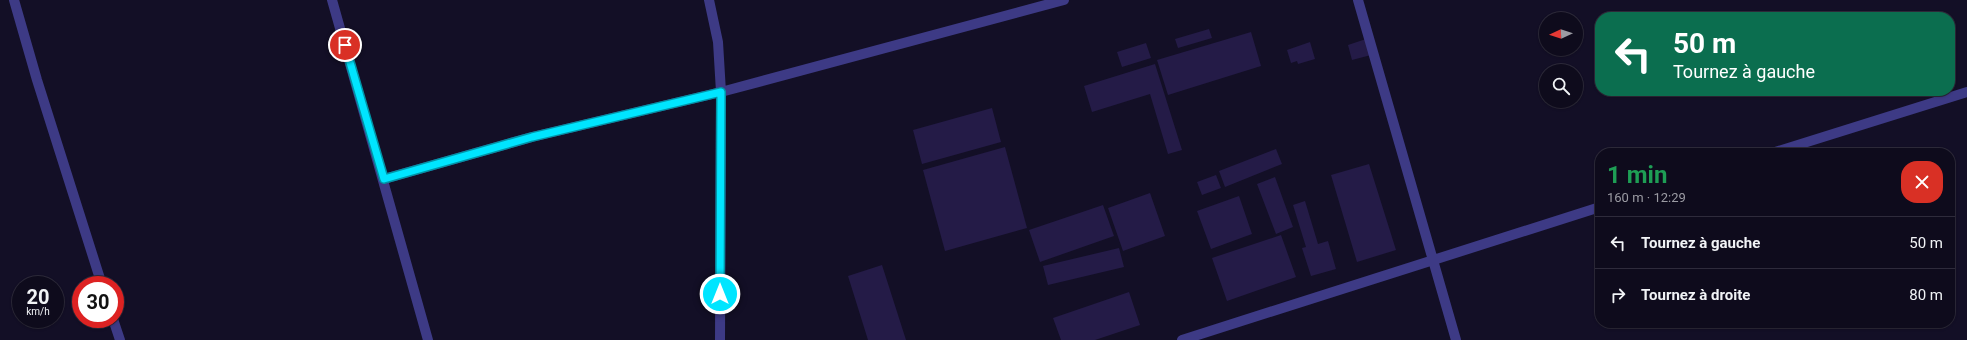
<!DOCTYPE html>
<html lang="fr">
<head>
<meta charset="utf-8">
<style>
  body { margin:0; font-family:Roboto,sans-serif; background:#1c1929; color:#f1f3f6; height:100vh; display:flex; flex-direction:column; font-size:15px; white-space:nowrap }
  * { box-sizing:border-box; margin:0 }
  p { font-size:13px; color:#9b9ba3 }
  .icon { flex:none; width:22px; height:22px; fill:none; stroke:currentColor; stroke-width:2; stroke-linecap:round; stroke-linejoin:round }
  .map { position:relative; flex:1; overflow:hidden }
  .drawer { position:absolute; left:1595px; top:148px; width:360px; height:180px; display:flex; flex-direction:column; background:#0e0b1c; border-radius:16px; box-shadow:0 1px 3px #0004,0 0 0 1px #2e2b3b }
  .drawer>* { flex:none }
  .guide { position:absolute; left:1595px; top:12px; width:360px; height:84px; border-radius:16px; box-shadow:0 1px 3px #0004,0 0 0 1px #2e2b3b; background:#0b6e4f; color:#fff; overflow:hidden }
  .needle { width:26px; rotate:267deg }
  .buttons { position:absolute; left:1539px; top:12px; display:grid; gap:8px }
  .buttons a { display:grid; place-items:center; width:44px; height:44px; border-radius:50%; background:#0e0b1c; box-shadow:0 1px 3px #0004,0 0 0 1px #2e2b3b; font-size:20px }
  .speed { position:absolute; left:12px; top:276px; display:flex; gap:8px; font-size:20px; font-weight:700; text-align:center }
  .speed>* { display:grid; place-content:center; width:52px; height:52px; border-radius:50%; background:#0e0b1c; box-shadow:0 1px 3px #0004,0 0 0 1px #2e2b3b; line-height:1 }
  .speed small { font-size:10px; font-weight:400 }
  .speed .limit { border:6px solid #d22; background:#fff; color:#111 }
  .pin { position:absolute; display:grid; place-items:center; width:34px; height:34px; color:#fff; margin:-17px; border:2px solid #fff; border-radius:50%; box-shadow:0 1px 4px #0007 }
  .me { position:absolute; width:44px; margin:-22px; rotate:0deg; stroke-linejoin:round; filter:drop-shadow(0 0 3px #0008) }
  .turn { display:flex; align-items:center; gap:14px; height:84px; padding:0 12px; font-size:18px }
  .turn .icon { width:52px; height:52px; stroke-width:2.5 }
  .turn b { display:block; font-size:28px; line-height:34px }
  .round { display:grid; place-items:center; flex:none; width:42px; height:42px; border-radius:16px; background:#1c1929 }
  .headline { display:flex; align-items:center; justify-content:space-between; height:68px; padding:0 12px }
  h1 { font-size:24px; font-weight:700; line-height:30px; color:#1e9e55 }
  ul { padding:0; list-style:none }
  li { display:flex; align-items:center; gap:12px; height:52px; padding:0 12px; border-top:1px solid #2e2b3b }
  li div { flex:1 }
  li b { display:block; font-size:15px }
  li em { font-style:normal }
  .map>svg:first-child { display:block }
  .building { fill:#241b47 }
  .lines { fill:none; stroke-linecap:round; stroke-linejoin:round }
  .minor { stroke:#3d3a85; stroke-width:10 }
  .route-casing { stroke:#0095a6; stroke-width:10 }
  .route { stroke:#00e5ff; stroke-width:7 }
</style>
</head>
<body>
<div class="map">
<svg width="1967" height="340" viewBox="0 0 1967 340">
  <rect width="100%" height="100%" fill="#130f26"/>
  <path class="building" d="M1209 29 1212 38 1178 48 1175 39Z
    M1251 32 1261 66 1168 95 1157 60Z
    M1366 39 1371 55 1352 60 1348 45Z
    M1310 42 1315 59 1298 64 1297 61 1291 63 1287 50Z
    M1146 43 1151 58 1122 67 1117 52Z
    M1155 64 1182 150 1168 154 1150 94 1092 112 1084 86Z
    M992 108 1001 142 922 164 913 130Z
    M1005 147 1027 228 945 251 923 170Z
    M1276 149 1282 164 1225 187 1219 171Z
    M1369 164 1396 250 1357 262 1331 175Z
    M1216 175 1221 188 1202 195 1197 182Z
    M1275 177 1293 227 1276 234 1257 184Z
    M1150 193 1165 236 1123 251 1108 208Z
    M1239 196 1252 234 1211 249 1197 211Z
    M1305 201 1318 244 1328 241 1336 269 1311 276 1302 248 1306 247 1293 205Z
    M1103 205 1114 236 1040 262 1029 230Z
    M1281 235 1296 277 1227 301 1212 258Z
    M1119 248 1124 267 1048 285 1043 266Z
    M882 265 906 340H868L848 276Z
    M1129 292 1140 325 1095 340H1061L1053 318Z"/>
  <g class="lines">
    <path class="minor" d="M14 0 37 80 102 285
      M332 0 428 340
      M709 0 718 42 721 92 720 340
      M1358 0 1456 340
      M1772 153 1967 92
      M384 179 532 137 721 92 1064 0
      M113 319 120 340
      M1182 340 1600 207"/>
  </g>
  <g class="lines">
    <defs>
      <path id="route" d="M345 45 384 179 532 137 721 92 720 294"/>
    </defs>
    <use href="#route" class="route-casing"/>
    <use href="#route" class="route"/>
  </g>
</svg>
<div class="buttons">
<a><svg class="needle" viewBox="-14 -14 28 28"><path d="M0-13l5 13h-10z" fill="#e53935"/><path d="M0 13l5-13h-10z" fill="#9b9ba3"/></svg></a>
<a><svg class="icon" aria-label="search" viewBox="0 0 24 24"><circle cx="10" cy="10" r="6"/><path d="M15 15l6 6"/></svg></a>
</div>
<div class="speed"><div>20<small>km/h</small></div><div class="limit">30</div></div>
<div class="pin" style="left:345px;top:45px;background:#d93025"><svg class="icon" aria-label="arrive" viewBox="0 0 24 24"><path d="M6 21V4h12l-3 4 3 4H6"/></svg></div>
<svg class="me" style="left:720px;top:294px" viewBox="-20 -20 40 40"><circle r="17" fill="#00e5ff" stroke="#fff" stroke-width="3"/><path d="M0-11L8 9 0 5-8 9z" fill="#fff"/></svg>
<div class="guide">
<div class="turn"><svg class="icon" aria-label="left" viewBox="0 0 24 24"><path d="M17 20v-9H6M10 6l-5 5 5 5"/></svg><div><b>50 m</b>Tournez à gauche</div></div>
</div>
<section class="drawer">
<div class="headline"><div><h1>1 min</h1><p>160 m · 12:29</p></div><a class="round" style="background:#d93025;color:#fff"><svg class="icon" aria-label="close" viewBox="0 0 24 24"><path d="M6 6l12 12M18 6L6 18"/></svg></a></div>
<ul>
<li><svg class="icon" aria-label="left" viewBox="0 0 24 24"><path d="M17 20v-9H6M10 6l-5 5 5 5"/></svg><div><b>Tournez à gauche</b></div><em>50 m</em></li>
<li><svg class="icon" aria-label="right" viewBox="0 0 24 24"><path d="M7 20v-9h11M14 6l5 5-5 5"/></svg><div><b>Tournez à droite</b></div><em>80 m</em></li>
</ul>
</section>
</div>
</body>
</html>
